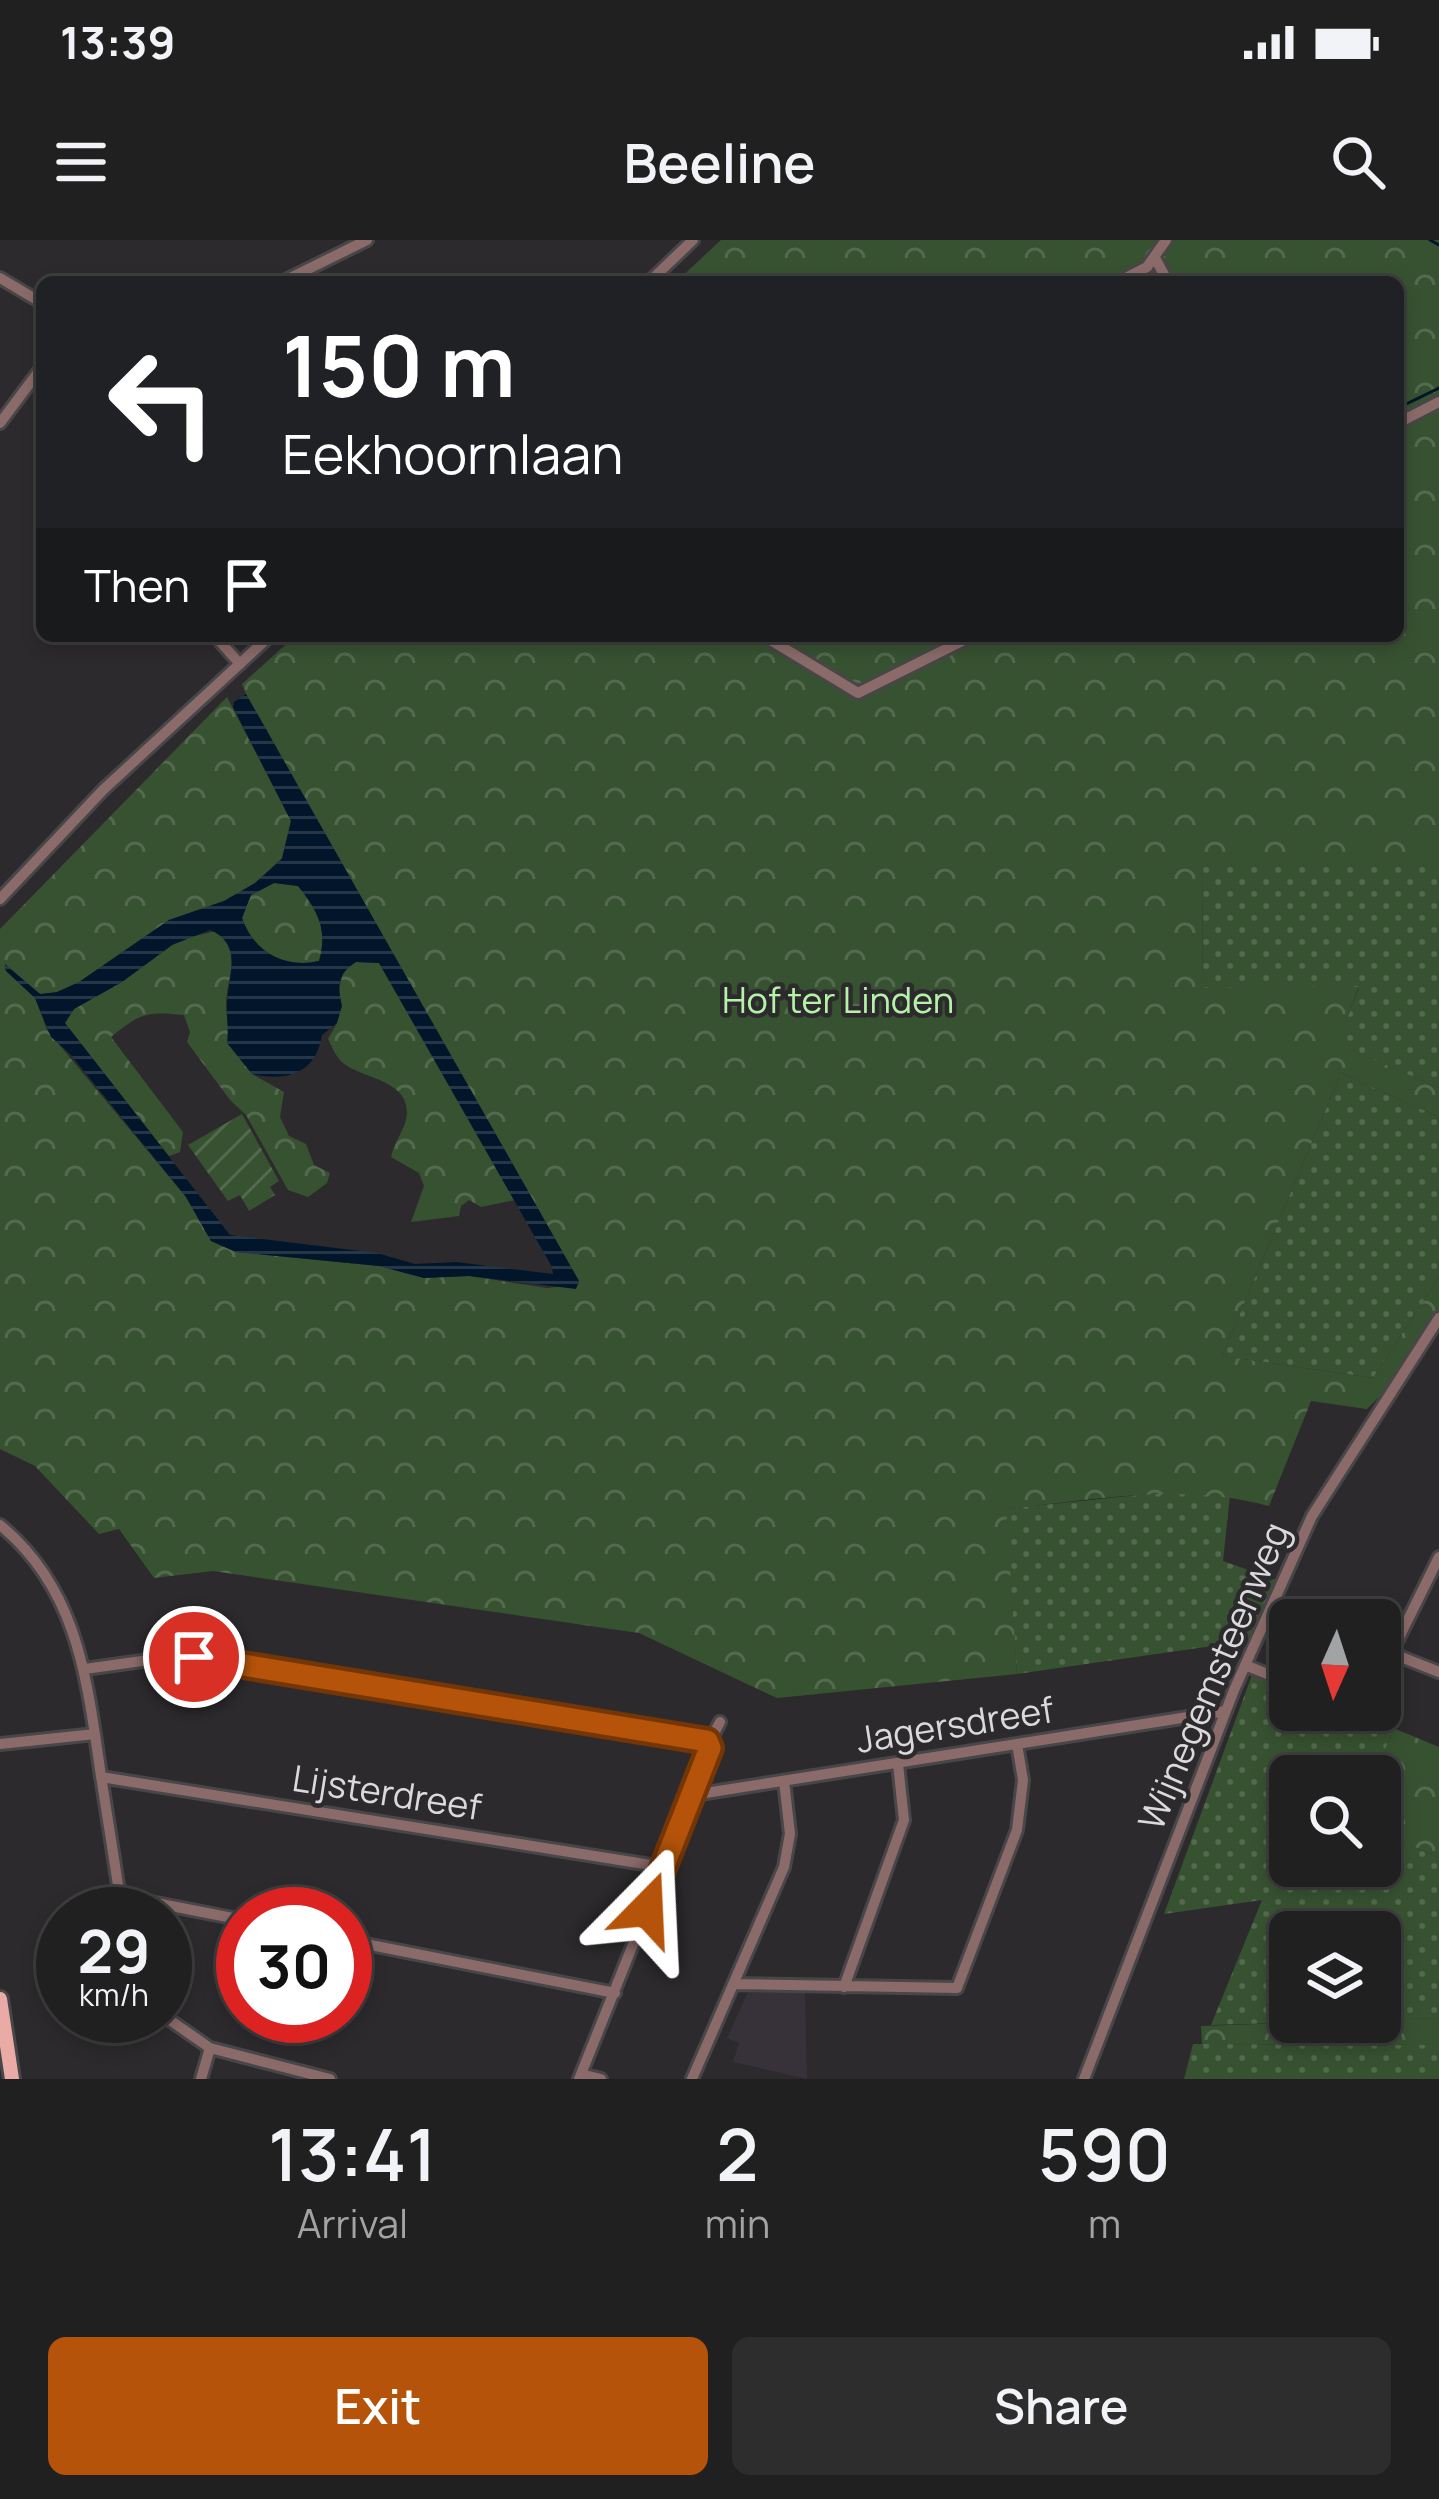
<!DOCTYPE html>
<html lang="en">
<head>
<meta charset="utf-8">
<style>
  body { margin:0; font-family:Manrope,sans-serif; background:#2d2d2e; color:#f1f3f6; height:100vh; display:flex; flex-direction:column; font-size:45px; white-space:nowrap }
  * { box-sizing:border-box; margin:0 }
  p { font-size:39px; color:#a2a3a5 }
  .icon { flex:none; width:66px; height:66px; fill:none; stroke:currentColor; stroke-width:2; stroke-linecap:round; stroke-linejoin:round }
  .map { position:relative; height:1839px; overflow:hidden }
  .details { display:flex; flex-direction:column; background:#212021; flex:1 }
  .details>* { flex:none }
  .guide { position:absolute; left:36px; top:36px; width:1368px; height:366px; border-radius:18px; box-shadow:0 6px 18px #0003,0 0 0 3px #3e3e3f; background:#202124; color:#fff; overflow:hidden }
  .needle { width:78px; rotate:183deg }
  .buttons { position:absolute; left:1269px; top:1359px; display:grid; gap:24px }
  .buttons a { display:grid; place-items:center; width:132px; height:132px; border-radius:18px; background:#212021; box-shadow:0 6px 18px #0003,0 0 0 3px #3e3e3f; font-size:60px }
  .speed { position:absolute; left:36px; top:1647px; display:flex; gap:24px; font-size:60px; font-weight:700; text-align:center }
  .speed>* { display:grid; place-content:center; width:156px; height:156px; border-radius:50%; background:#212021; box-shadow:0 6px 18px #0003,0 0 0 3px #3e3e3f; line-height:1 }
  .speed small { font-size:30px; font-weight:400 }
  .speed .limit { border:18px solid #d22; background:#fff; color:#111 }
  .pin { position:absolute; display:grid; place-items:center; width:102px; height:102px; color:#fff; margin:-51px; border:6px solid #fff; border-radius:50%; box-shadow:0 3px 12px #0007 }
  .me { position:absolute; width:132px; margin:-66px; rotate:21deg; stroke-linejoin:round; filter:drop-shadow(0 0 9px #0008) }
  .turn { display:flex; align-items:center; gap:42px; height:252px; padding:0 48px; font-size:54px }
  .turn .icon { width:156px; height:156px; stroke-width:2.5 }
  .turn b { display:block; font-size:84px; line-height:102px }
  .then { display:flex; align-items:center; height:114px; padding:0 48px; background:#0003; gap:24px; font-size:45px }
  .eta { display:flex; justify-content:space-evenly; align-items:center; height:204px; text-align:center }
  .eta b { font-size:72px; font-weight:600; line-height:84px }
  .cta { display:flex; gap:24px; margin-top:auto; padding:24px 48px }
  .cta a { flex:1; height:138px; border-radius:18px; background:#b45309; color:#fff; font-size:48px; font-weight:600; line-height:138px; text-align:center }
  .cta a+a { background:#2d2d2e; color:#f1f3f6 }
  .status { display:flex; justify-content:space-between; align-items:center; height:84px; padding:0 60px; background:#212021; direction:ltr }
  .status svg { height:33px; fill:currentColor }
  header { display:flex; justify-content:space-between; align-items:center; height:156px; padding:0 48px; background:#212021; font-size:54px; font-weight:600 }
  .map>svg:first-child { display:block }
  .built { fill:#373239 }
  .grass { fill:url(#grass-dots) }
  .forest { fill:url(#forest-crowns) }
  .garden { fill:url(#garden-furrows) }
  .water { fill:url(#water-rules); fill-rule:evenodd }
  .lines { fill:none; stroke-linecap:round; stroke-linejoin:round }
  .stream { stroke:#01152b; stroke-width:3 }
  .minor-casing { stroke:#484648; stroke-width:16 }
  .major-casing { stroke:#484648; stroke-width:20 }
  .minor { stroke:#8a6b69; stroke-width:10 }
  .major { stroke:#eaaba7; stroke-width:14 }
  .route-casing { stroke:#753606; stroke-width:30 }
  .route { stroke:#b45309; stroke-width:21 }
  .labels { text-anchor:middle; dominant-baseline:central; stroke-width:9; stroke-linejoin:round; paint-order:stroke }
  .park-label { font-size:36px; fill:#b4f2a7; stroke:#2c2a2c }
  .street-label { font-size:36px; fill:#dad9db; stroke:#2c2a2c }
</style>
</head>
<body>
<div class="status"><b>13:39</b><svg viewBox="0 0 49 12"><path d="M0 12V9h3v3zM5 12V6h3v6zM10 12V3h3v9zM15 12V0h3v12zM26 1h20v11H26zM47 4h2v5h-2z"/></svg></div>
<header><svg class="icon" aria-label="menu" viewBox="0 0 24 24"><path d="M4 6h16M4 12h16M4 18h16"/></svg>Beeline<svg class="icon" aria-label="search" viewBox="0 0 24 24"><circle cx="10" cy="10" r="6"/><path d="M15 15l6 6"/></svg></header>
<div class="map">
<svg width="1439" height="1839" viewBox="0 0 1439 1839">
  <defs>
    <pattern id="grass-dots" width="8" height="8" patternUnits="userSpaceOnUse" patternTransform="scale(3)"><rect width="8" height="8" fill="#375231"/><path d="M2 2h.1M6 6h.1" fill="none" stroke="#536a4e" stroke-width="1.8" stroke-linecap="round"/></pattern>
    <pattern id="forest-crowns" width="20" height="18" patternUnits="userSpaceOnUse" patternTransform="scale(3)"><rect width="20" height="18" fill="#375231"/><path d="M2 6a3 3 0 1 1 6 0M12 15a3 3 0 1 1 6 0" fill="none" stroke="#536a4e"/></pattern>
    <pattern id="garden-furrows" width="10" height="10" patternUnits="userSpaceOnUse" patternTransform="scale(3)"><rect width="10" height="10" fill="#375231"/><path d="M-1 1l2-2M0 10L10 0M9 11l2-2" fill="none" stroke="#536a4e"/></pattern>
    <pattern id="water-rules" width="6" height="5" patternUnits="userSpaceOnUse" patternTransform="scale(3)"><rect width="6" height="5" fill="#01152b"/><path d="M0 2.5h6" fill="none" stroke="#253649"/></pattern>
  </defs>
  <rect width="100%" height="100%" fill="#2c2a2c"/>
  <path class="built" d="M748 1752 805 1753 807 1839 733 1822 739 1803 727 1798Z"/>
  <path class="grass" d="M1203 624H1439V848L1337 804 1359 748 1202 749Z
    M1341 833 1439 877V1037L1373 1138 1222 1116Z
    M1177 1251 1230 1255 1223 1321 1277 1340 1247 1401 1017 1434 1005 1269Z
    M1252 1435 1290 1449V1470H1344L1393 1488 1376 1536H1290V1626H1380V1591L1439 1618V1778L1380 1780V1692H1290V1782H1319L1211 1785 1262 1660 1164 1674Z
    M1193 1804 1439 1805V1839H1184Z"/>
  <path class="forest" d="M721 0H1439V624H1203L1202 748 1359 746 1338 804 1439 848V877L1341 833 1222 1116 1373 1138 1439 1037V1073L1391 1145 1367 1169 1311 1161 1269 1266C1180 1242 1096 1260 1006 1269L1017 1434 777 1458 639 1393 213 1331 154 1338 119 1289 99 1294 35 1226 0 1209V689L227 457 291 581 282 618 255 643 224 661 169 680 79 742 57 753 40 754 4 727 6 731 35 758 47 790 186 957 211 1001 236 1012 379 1026 424 1038 469 1036 547 1048 578 1045 579 1041 246 454 242 444 295 396H1398V42H676Z
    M274 643 298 646C318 671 328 689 319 721 283 729 254 711 242 678L251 655Z
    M216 691C243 714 227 734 226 764 226 777 230 789 228 803L252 834 284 852 280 877 289 896 306 904 314 925 330 933 327 943 308 957 288 950 246 875 230 860 187 802 190 792 184 775C146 771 141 773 111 797L183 892 180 912 169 916 65 783 74 769 122 742 179 700Z
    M356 722 379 723 515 960 481 967 469 960 461 966 459 976 411 982 424 946 419 933 391 917C394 901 407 888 407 872 407 840 364 839 343 823 336 817 332 807 328 799L337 783 341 759 337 755 344 730Z
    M1393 1488 1439 1507V1618L1380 1591V1536H1376Z
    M1439 1778V1805L1202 1804 1201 1786Z"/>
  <path class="garden" d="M242 874 279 941 270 947 275 955 249 971 240 955 228 961 188 905Z"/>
  <path class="water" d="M246 454 579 1041 576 1049 469 1036 424 1038 379 1026 236 1012 211 1001 186 957 70 814 51 797 35 758 6 731 5 724 40 754 57 752 79 742 169 680 224 661 255 643 282 619 291 581 233 467 234 462ZM274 643 298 646C318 671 328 690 319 721 283 729 253 711 242 678L251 655ZM210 690C243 704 229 734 227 762 226 776 229 789 227 803L252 834C288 842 316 833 322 795L337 783 342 766C338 747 336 735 356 722L379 723 552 1027 553 1034 456 1022 415 1024 377 1013 230 995 65 783 74 769 122 742 172 705Z"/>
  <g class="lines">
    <path class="stream" d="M1430 0 1439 5
      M1398 168 1439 148"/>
    <defs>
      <path id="minor" d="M1155 18 1168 42
        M0 38 42 63
        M282 42 367 0
        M649 42 693 0
        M1118 42 1147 27 1166 0
        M0 183 42 127
        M1398 183 1439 162
        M215 396 240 424
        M764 396 858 453 972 396
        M0 659 103 550 270 396
        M0 1285C79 1350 87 1441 101 1536 108 1582 116 1628 122 1674
        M1391 1413 1439 1432
        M1245 1425 1290 1443
        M85 1429 163 1418 210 1419 707 1501 709 1508 693 1555 579 1839
        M1380 1436 1439 1317
        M709 1503 720 1482
        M0 1504 95 1494
        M101 1537 663 1627
        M693 1555 1226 1471
        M120 1656 243 1680
        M345 1700 615 1753
        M734 1744 957 1748 1017 1590 1023 1540 1017 1504
        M844 1747 904 1580 898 1524
        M164 1776 210 1808 330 1839
        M581 1834 601 1839
        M201 1839 210 1808
        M692 1839 784 1627 790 1594 784 1541
        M1084 1839 1234 1450 1312 1276 1439 1078"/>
      <path id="major" d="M0 1759 12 1839"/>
    </defs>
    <use href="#minor" class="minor-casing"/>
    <use href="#major" class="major-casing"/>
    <use href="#minor" class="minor"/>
    <use href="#major" class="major"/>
  </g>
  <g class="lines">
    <defs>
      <path id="route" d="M194 1417 707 1501 710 1508 647 1669"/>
    </defs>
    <use href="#route" class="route-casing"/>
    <use href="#route" class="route"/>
  </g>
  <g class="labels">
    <g class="park-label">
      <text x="838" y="759">Hof ter Linden</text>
    </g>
    <g class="street-label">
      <text transform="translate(1213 1436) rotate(-67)">Wijnegemsteenweg</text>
      <text transform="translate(955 1484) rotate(-9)">Jagersdreef</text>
      <text transform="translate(387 1552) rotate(9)">Lijsterdreef</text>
    </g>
  </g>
</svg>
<div class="buttons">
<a><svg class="needle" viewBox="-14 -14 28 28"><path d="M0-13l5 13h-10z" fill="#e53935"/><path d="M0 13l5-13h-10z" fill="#a2a3a5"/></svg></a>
<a><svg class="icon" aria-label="search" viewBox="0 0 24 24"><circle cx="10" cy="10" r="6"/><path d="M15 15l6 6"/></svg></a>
<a><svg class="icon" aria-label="layers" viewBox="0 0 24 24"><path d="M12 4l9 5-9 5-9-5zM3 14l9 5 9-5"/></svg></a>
</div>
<div class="speed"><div>29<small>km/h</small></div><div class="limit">30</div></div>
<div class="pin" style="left:194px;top:1417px;background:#d93025"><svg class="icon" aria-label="arrive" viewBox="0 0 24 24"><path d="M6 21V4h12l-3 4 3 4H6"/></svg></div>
<svg class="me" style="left:647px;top:1669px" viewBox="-20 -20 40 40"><path d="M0-17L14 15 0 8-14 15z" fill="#b45309" stroke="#fff" stroke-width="4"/></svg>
<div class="guide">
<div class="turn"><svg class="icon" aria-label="left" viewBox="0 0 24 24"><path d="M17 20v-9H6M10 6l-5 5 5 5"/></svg><div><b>150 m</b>Eekhoornlaan</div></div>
<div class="then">Then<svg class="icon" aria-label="arrive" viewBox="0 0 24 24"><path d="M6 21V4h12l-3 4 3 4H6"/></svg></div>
</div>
</div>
<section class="details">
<div class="eta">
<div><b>13:41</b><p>Arrival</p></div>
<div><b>2</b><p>min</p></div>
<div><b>590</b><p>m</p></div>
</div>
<div class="cta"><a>Exit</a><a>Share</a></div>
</section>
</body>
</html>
